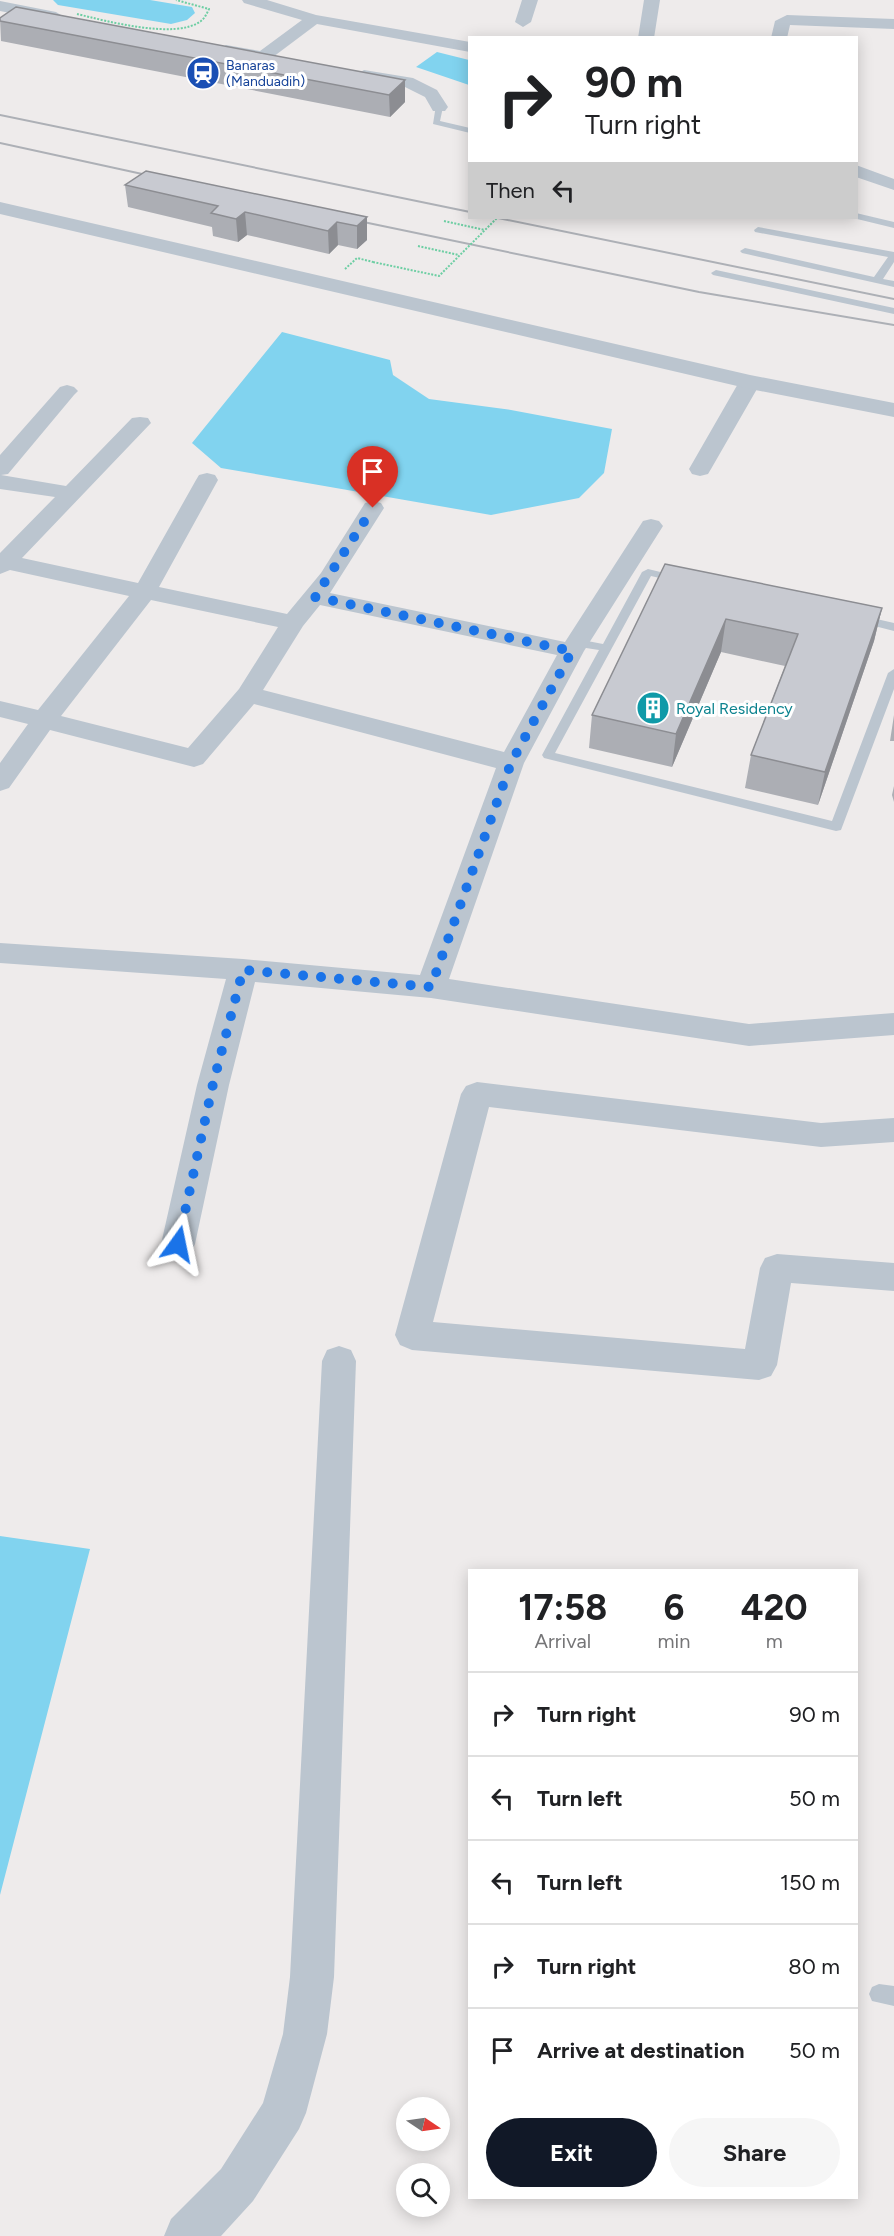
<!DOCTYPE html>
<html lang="en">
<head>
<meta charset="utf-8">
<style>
  body { margin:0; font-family:Figtree,sans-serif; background:#f6f6f6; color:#202124; height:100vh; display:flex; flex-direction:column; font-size:22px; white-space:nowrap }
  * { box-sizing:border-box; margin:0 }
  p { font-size:20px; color:#757577 }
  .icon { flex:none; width:33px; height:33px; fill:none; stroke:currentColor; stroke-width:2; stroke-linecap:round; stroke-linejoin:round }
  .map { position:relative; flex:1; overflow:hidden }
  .drawer { position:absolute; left:468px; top:1569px; width:390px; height:630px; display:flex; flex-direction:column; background:#fff; border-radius:0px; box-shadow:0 3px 15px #0003 }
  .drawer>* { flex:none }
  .top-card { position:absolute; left:468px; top:36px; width:390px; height:183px; border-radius:0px; box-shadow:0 3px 15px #0003; background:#fff; color:#202124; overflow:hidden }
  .needle { width:39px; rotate:103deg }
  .tools { position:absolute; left:396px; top:2097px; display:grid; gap:12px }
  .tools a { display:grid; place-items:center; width:54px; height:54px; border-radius:50%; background:#fff; box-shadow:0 3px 15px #0003; font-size:30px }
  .pin { position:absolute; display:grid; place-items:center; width:51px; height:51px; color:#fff; margin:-62px -26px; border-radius:50% 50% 50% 0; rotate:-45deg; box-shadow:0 0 6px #0007 }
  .pin .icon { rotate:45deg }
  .me { position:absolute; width:66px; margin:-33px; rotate:12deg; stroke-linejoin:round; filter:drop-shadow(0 0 4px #0008) }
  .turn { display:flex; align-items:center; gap:21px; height:126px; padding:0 18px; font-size:27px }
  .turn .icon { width:78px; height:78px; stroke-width:2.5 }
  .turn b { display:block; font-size:42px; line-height:51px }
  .then { display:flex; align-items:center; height:57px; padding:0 18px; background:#0003; gap:12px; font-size:22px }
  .eta { display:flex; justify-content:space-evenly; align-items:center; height:102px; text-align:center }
  .eta b { font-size:36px; font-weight:700; line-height:42px }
  .button { display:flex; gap:12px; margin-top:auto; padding:12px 18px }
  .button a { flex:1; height:69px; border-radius:36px; background:#111827; color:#fff; font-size:24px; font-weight:700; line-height:69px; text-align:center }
  .button a+a { background:#f6f6f6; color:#202124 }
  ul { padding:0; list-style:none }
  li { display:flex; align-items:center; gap:18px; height:84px; padding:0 18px; border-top:2px solid #e0e0e0 }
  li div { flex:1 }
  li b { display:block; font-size:22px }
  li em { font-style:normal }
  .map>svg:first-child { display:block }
  .water { fill:#81d3ef }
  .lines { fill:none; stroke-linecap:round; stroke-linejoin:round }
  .path { stroke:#6dcea3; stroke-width:2; stroke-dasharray:2 1.5; stroke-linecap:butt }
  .service { fill:#bbc5cf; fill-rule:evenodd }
  .minor { fill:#bbc5cf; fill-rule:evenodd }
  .tertiary { fill:#bbc5cf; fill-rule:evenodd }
  .rail { stroke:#adb0b6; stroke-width:2 }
  .path-bridge { stroke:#6dcea3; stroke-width:2; stroke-dasharray:2 1.5; stroke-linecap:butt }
  .wall { fill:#acaeb4 }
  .shaded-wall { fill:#8c8d92 }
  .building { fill:#c8cad1; stroke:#8c8d92; stroke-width:1.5 }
  .route { stroke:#1a73e8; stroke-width:10; stroke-dasharray:0 18 }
  .labels { text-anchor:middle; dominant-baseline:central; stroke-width:6; stroke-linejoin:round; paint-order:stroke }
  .far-transit-label { font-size:14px; fill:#164399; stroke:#fff; text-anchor:start }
  .culture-label { font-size:16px; fill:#0d838f; stroke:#fff; text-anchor:start }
</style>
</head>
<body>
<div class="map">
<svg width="894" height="2236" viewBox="0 0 894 2236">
  <rect width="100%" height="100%" fill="#eeebeb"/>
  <path class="water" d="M53 0H150L192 7 195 13 187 20 171 24 58 5Z
    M437 52 469 60V85L416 67Z
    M282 332 390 360 393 375 429 399 511 410 612 429 604 473 579 498 491 515 221 468 192 443Z
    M0 1536 90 1549 0 1895Z"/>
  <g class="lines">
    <path class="path" d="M77 14C106 21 176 40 201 21 205 18 207 13 209 9L176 0
      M444 221 485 230
      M418 246 459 255
      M345 269 357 258 373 262"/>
    <path class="service" d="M436 105 443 107 440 121 470 128V133L433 124Z
      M856 213 894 222V228L853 218H856Z
      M758 227 894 252V262L883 279 894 281V287L742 253 740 251 745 248 874 277 888 257 755 232 754 230Z
      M716 270 894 308V314L713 275 711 273Z
      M648 569 681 577 683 579 677 582 651 576 555 753 832 821 888 673 894 669V689L841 830 836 831 544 758 542 755 599 650 573 646 571 643 577 639 603 644 642 572Z
      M859 615 894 623V631L855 621V617Z
      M879 1984 894 1986V2006L872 2001 869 1994 872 1987Z"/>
    <path class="minor" d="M242 0H267L316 15 470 42V52L317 24 269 60 263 62 220 53 218 50 226 45 260 51 302 20 244 3Z
      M522 0H538L531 22 523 27 515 22Z
      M644 0H660L654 38H638Z
      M0 1 56 12 64 17 56 22 0 11Z
      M787 15 894 19V29L790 25 787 38H771L775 21Z
      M364 70 413 78 437 90 448 107 445 111H433L425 97 403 86 358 79 356 75Z
      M856 165 894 179V190L856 177Z
      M750 376 757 378 761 382 711 469 708 474 700 476 692 474 689 469 739 382 743 378Z
      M67 385 74 387 78 391 74 395 8 474 1 475 66 486 132 418 140 417 148 418 151 423 22 558 138 583 196 480 199 475 207 473 215 475 218 480 159 587 287 614 321 573 365 503 373 501 381 503 384 508 330 593 565 642 643 521 651 519 659 521 663 526 584 651 524 763 449 979 749 1024 894 1013V1035L749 1046 431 998 255 982 229 1085 195 1244 190 1254 178 1258 166 1254 161 1244 197 1085 226 979 0 963V943L243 959 420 975 496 768 254 704 203 764 194 767 50 730 9 788 0 791V763L28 724 0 717V701L38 710 129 596 10 570 0 574V553L55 497 0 489V455L60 387ZM151 600 278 627 239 689 188 748 61 716ZM320 605 557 655 504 752 263 690 303 626Z
      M477 1082 821 1123 894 1118V1142L821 1147 489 1107 433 1322 745 1349 760 1268 765 1258 777 1254 894 1263V1291L791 1283 777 1365 771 1376 759 1380 412 1350 400 1345 395 1335 461 1094 466 1086Z
      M339 1346 351 1350 356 1361 334 1977 327 2034 306 2113 299 2129 253 2201 221 2236H164L171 2219 221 2169 263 2103 283 2034 290 1977 322 1361 327 1350Z"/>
    <path class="tertiary" d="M0 202 750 375 894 403V417L750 389 0 214Z"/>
    <path class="rail" d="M0 115 470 212
      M0 143 156 177
      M498 218 894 299
      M349 219 699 292 894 325"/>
    <path class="path-bridge" d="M373 262 439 276 497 218"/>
  </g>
  <path class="wall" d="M0 18 405 80V102L390 117 1 41Z
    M125 185 367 217V240L357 249 338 245 329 254 247 235 238 242 213 236 212 227 128 207Z
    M665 564 882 608 874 641 818 805 745 788 751 755 785 666 721 652 672 767 589 748 592 715Z
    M894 715V741H890Z
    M894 786V802L892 795Z"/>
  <path class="shaded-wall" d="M405 80V102L390 117 389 95Z
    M245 212 247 235 238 242 236 219Z
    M367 217V240L357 249V226Z
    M337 222 338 245 329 254 328 231Z
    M882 608 874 641 818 805 825 772Z
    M726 619 721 652 672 767 676 734Z"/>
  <path class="building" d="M16 7 405 80 389 95 0 21V18Z
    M146 171 367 217 357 226 337 222 328 231 245 212 236 219 211 213 218 206 125 185Z
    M665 564 882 608 825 772 751 755 798 634 726 619 676 734 592 715Z"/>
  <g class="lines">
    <path class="route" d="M178 1244 213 1084 243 970 431 987 511 763 572 651 315 597 373 508"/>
  </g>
  <defs>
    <symbol id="station-disc" viewBox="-11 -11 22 22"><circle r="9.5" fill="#1a4fb4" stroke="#fff"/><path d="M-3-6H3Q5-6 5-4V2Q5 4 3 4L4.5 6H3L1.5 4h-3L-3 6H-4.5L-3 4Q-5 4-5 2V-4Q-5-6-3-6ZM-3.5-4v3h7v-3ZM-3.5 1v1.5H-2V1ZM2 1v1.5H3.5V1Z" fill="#fff"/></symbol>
    <symbol id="building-disc" viewBox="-11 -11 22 22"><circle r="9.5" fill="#0f9aa8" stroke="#fff"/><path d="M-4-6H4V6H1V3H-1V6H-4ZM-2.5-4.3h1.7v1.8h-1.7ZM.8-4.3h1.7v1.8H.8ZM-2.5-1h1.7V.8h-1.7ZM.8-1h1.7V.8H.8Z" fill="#fff"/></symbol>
  </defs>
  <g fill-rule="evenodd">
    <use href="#station-disc" x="184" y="54" width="38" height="38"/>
    <use href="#building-disc" x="634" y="689" width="38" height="38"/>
  </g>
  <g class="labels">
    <g class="far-transit-label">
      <text x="226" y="65">Banaras<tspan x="226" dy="16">(Manduadih)</tspan></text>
    </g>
    <g class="culture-label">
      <text x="676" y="708">Royal Residency</text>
    </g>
  </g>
</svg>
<div class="tools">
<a><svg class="needle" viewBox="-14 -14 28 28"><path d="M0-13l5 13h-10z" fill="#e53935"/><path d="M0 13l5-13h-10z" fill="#757577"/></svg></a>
<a><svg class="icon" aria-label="search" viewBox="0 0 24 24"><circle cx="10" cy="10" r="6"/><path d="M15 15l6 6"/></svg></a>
</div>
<div class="pin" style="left:373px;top:508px;background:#d93025"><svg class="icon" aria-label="arrive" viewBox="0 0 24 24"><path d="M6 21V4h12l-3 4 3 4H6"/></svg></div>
<svg class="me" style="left:178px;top:1244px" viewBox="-20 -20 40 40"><path d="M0-17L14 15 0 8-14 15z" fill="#1a73e8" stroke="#fff" stroke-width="4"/></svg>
<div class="top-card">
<div class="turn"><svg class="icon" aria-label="right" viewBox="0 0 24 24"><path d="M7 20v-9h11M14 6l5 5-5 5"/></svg><div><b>90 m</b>Turn right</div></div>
<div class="then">Then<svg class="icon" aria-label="left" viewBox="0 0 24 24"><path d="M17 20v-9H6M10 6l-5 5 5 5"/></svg></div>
</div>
<section class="drawer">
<div class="eta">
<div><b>17:58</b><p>Arrival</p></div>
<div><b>6</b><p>min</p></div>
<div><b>420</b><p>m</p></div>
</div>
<ul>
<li><svg class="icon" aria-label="right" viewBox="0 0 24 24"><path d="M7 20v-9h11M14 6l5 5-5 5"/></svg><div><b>Turn right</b></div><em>90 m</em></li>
<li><svg class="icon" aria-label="left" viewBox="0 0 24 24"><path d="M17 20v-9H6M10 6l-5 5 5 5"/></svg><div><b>Turn left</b></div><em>50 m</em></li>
<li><svg class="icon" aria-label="left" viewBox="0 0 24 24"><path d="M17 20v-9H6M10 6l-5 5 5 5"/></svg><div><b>Turn left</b></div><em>150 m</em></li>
<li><svg class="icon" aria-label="right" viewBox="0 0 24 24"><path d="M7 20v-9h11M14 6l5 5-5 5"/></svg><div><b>Turn right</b></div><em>80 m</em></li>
<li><svg class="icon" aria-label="arrive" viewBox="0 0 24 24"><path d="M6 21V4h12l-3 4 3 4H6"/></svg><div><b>Arrive at destination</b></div><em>50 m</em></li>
</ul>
<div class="button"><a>Exit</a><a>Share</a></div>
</section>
</div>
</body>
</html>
